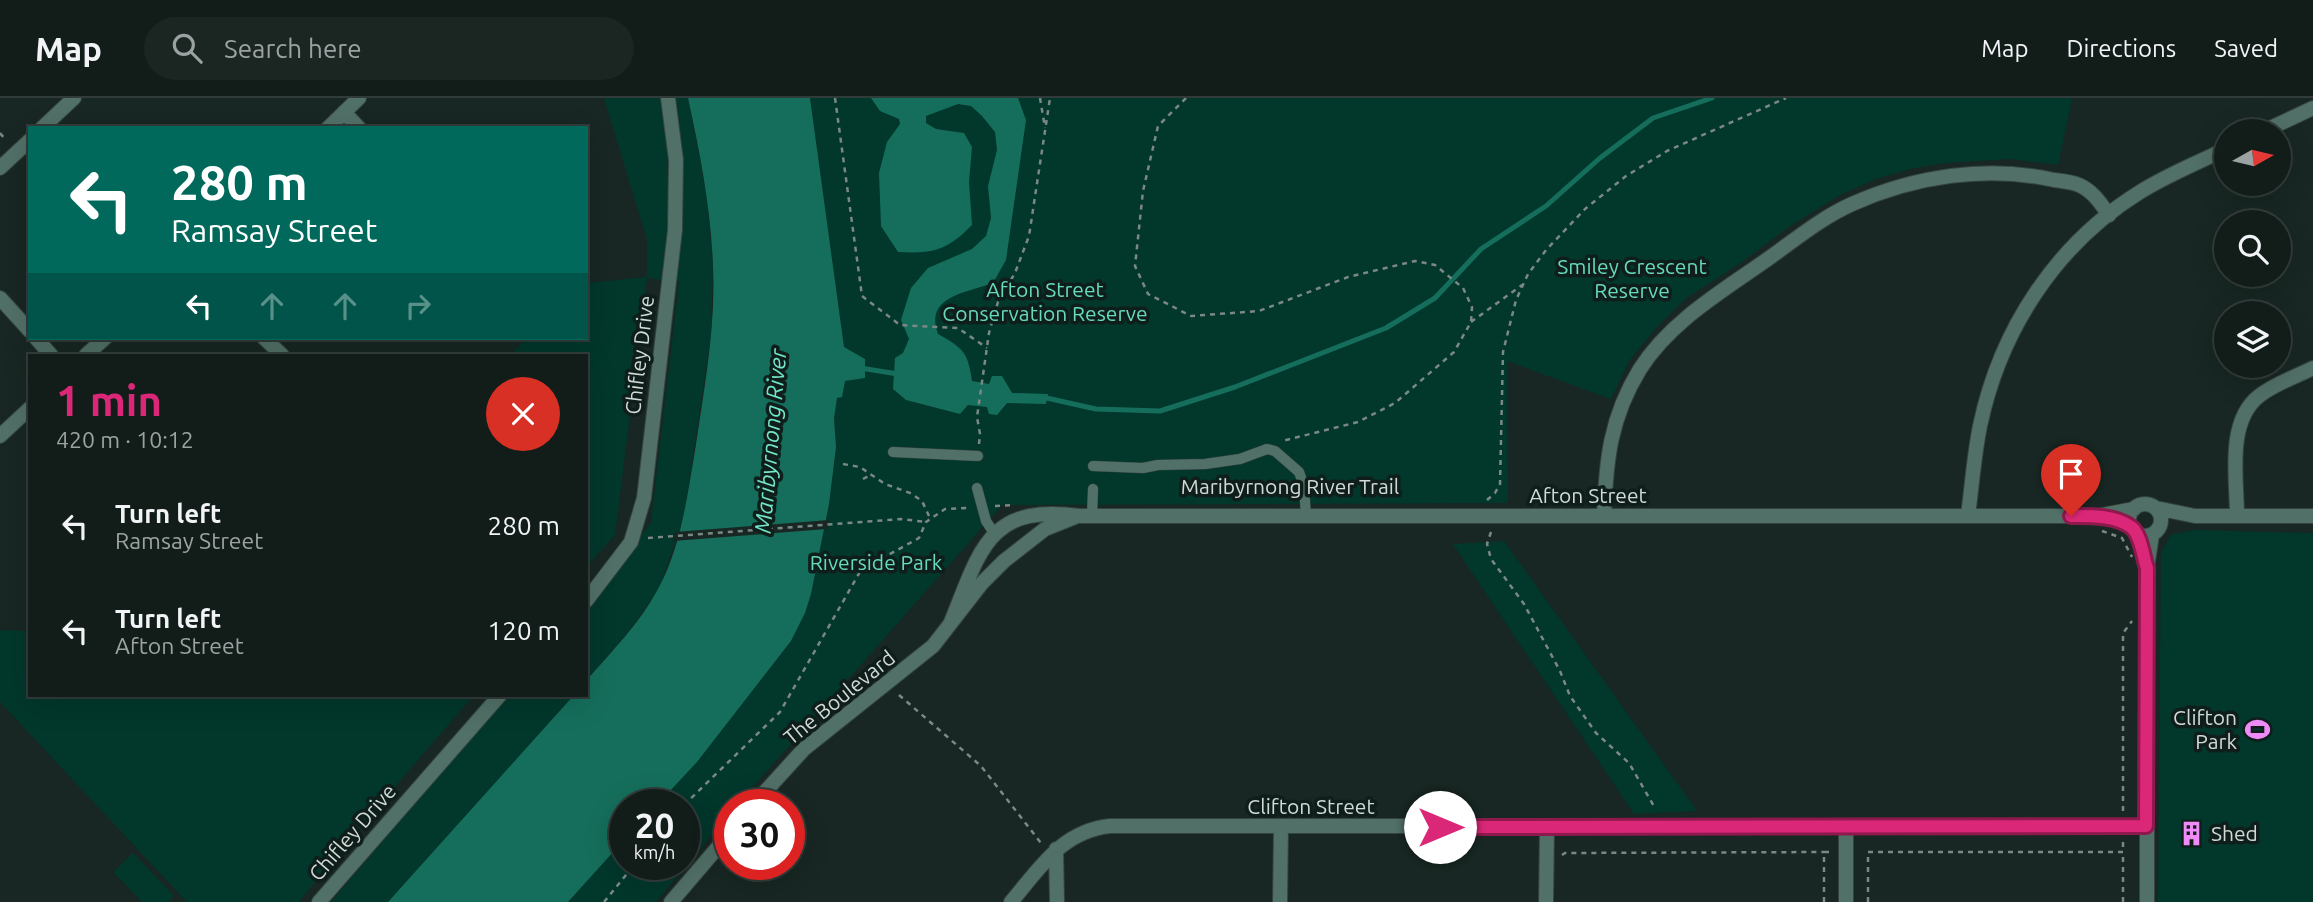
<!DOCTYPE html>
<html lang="en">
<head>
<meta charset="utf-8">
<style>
  body { margin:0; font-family:Ubuntu,sans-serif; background:#1b2623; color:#f1f3f6; height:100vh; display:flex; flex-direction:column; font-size:26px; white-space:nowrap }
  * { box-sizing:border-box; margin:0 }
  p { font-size:23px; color:#9ca2a2 }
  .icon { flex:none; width:38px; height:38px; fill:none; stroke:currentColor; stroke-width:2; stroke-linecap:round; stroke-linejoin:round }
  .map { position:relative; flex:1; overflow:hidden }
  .details { position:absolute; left:28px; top:256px; width:560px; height:343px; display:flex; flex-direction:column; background:#121d1a; border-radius:0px; box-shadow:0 7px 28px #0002,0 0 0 2px #313b39 }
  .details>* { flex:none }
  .banner { position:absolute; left:28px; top:28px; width:560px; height:214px; border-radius:0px; box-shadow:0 7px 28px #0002,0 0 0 2px #313b39; background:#00695c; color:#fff; overflow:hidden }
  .needle { width:46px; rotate:82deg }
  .buttons { position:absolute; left:2214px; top:21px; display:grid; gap:14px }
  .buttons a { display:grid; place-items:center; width:77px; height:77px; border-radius:50%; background:#121d1a; box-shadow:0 7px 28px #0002,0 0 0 2px #313b39; font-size:35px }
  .speed { position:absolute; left:609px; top:691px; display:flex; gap:14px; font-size:35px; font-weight:700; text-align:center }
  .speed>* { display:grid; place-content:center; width:91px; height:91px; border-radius:50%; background:#121d1a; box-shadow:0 7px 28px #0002,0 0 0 2px #313b39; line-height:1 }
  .speed small { font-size:18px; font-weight:400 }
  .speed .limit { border:10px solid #d22; background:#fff; color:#111 }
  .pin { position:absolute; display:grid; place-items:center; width:60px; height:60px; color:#fff; margin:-72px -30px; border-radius:50% 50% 50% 0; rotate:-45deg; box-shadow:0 0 7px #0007 }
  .pin .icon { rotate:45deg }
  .me { position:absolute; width:77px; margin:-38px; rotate:90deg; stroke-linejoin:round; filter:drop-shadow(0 0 5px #0008) }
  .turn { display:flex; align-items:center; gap:24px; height:147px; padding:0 28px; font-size:32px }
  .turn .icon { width:91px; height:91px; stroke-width:2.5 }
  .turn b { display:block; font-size:49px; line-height:60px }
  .lanes { display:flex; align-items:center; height:66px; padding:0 28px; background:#0003; justify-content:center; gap:35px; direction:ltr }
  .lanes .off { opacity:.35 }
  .round { display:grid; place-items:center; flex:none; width:74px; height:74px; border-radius:37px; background:#1b2623 }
  .overview { display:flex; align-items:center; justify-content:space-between; height:119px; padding:0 28px }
  h1 { font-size:42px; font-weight:700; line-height:52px; color:#db2777 }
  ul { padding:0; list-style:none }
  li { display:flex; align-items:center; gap:21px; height:105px; padding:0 28px }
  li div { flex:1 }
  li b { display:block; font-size:26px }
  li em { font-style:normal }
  header { display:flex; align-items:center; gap:42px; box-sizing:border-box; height:98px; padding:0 35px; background:#121d1a; border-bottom:2px solid #313b39 }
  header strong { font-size:33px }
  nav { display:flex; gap:38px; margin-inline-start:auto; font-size:24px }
  .search { width:490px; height:63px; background:#1b2623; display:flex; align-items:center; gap:18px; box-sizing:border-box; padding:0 24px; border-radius:38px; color:#9ca2a2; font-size:26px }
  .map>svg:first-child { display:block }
  .green { fill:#02372c }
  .water { fill:#156e5b }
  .pier { fill:#182723 }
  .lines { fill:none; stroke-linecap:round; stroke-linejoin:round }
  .stream { stroke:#156e5b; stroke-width:5 }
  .service-casing { stroke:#354440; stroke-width:11 }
  .minor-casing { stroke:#354440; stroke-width:16 }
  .path { stroke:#7b8884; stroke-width:2.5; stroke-dasharray:5 5; stroke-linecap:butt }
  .service { stroke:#517067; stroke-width:10 }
  .minor { stroke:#517067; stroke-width:14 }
  .route-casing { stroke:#8e194d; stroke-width:18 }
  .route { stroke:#db2777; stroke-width:12 }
  .labels { text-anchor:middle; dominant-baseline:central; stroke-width:7; stroke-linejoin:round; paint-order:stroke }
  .park-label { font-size:21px; fill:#65dabd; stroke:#0f1e1a }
  .street-label { font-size:21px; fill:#d0dad6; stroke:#0f1e1a }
  .poi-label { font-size:21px; fill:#d0dad6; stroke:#0f1e1a; text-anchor:end }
  .water-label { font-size:23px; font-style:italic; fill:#72e6c9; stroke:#0f1e1a }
</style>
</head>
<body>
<header>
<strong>Map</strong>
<div class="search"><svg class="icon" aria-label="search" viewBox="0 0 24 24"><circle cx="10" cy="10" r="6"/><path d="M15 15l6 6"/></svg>Search here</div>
<nav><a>Map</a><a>Directions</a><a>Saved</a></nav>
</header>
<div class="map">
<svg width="2313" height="804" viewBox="0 0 2313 804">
  <rect width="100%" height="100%" fill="#182723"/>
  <path class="green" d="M604 0H688L707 99 713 169 711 238 684 419 659 491 629 533 586 583V502L651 425 679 184 647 180 615 437 586 469V257H510L527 240H586V185L647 179V142Z
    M810 0H2072L2058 67 2011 61 1944 65 1910 71 1876 81 1840 97 1790 128 1742 164 1685 201 1657 229 1629 263 1611 301 1507 263 1508 405 1002 407 737 707H730V715L656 804H568L625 741V766H684V707H657L697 664 791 543 805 515 811 496 829 406 836 349 834 320 837 300 842 298 844 249Z
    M2193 432 2313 435V804H2158L2161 454 2171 437Z
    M1504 443 1697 713 1634 716 1453 446Z
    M0 532 30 533V597H474L337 756 299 804H187L0 604Z
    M507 597H574L388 804H331Z
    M133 755 174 798 168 804H142L113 774Z"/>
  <path class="water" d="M688 0H810L844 249 865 261V280L845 283 842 299 837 300 834 320 836 349 829 406 811 496 805 515 791 543 697 664 657 707H625V741L568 804H388L574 597H586V583C611 554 640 525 658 491 681 449 687 399 695 353 704 292 716 229 713 168 711 111 700 55 688 0Z
    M871 0H1018L1026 22 1006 162 993 185C966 195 924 198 938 236 963 250 968 254 972 283L989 286 992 278H1002L1012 295 1048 296 1046 306 1007 305 997 317 989 316 987 309 968 307 960 316 906 302 893 291 895 260 903 255 909 241 901 222 911 190 928 170 972 151 986 138 991 120 988 88 997 52 995 34 982 18 971 8 958 6 926 18V25L936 31 964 35 972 49 969 84 972 127C948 152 933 156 898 154L881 128 879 75 887 44 900 26 899 21 880 13Z"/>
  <path class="pier" d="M829 422 827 431 673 443 675 434Z"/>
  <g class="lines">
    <path class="stream" d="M860 270 898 276
      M1042 299 1096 311 1160 313 1235 289 1386 230 1435 200 1481 151 1546 108 1600 60 1653 20 1712 0"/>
    <defs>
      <path id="service" d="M893 354 978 358
        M1093 368 1143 370 1158 367 1205 366 1240 361 1267 351 1275 353 1299 374 1304 388 1306 418
        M977 390 986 423 994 435
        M1092 418 1093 391"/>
      <path id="minor" d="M344 14 359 30
        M42 30 74 0
        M328 30 359 0
        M2264 33 2313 10
        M0 70 30 42
        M0 200 30 233
        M36 240 51 257
        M264 240 282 257
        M86 257 105 240
        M0 338 30 310
        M2129 422a16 16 0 1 1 32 0a16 16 0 1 1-32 0Z
        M2156 410 2195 418H2313
        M1968 417C1972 388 1974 357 1980 328 2000 232 2056 146 2140 94 2167 77 2197 65 2226 51
        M1604 418C1606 362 1610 320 1640 271 1671 222 1726 191 1772 158 1797 140 1823 119 1852 106 1915 78 1986 67 2054 82 2062 83 2072 84 2079 87 2093 93 2101 106 2109 117
        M2237 418C2237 381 2226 324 2259 298 2274 286 2295 279 2313 270
        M586 503 631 444 644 400 675 132 676 62 668 0
        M951 524C980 453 988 405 1079 418H2097L2134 411
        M753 707 804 651 933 548 982 485 1004 463 1045 431 1075 419
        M1056 751 1057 804
        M319 804 500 597
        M671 804 730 735
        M1011 804C1040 770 1062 733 1110 728H2145
        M1280 804 1281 729
        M1546 804 1547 729
        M1846 804V728
        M2147 804V470L2152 437"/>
    </defs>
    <use href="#service" class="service-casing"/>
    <use href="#minor" class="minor-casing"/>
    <path class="path" d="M835 0 862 198 900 227 958 230 987 250
      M1040 0 1045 30
      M1186 0 1158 28 1143 93 1135 168 1148 196 1191 218 1259 213 1348 179 1415 163 1435 167 1463 190 1472 209 1471 224 1454 254 1395 305 1358 324 1282 343
      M0 35 5 41
      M1471 224 1522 187
      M979 346 980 336 977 319 989 235 998 204 1015 175 1029 138 1050 0
      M843 366 860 369 885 386 910 395 922 403 930 420
      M863 381 872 376
      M1487 402 1495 395 1500 386 1503 254 1516 202 1528 176 1546 152 1585 111 1626 78 1667 53 1786 0
      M995 408 1013 407
      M2102 433 2122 440 2132 459
      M1491 434 1487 446 1491 461 1524 506 1560 573 1570 598 1596 635 1629 665 1655 710
      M648 440 901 421 926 424
      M899 597 981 668 1041 745
      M684 707 780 614 861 472 919 440 926 424 945 411 967 410
      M2123 713V535L2132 523
      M2123 744V754
      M1562 757 1565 755 1824 754
      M604 804 635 766
      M1824 804V754H1830
      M1868 804V754H2123V804"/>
    <use href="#service" class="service"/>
    <use href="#minor" class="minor"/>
  </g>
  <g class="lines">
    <defs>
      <path id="route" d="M1440 729 2146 728 2147 470C2143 459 2141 436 2131 429 2115 417 2089 418 2071 418"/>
    </defs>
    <use href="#route" class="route-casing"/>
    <use href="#route" class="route"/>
  </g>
  <defs>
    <symbol id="stadium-bare" viewBox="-9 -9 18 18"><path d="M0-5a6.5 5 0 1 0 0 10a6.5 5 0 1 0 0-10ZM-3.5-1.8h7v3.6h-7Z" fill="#ef8bf7" stroke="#0f1e1a" stroke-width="2.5" paint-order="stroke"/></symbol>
    <symbol id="building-bare" viewBox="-9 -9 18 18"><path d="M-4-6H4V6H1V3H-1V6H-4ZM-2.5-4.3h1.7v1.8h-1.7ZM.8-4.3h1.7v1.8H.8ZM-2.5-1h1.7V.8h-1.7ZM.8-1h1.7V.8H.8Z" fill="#ef8bf7" stroke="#0f1e1a" stroke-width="2.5" paint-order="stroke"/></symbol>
  </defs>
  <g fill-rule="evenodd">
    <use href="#stadium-bare" x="2240" y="614" width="35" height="35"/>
    <use href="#building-bare" x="2174" y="718" width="35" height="35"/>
  </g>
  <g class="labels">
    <g class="park-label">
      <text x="1632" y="168">Smiley Crescent<tspan x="1632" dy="24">Reserve</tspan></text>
      <text x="1045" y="191">Afton Street<tspan x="1045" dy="24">Conservation Reserve</tspan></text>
      <text x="876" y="464">Riverside Park</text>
    </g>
    <g class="street-label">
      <text transform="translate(639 257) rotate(-83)">Chifley Drive</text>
      <text x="1290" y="388">Maribyrnong River Trail</text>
      <text x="1588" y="397">Afton Street</text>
      <text transform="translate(839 599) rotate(-39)">The Boulevard</text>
      <text x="1311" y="708">Clifton Street</text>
      <text transform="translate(352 734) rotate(-49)">Chifley Drive</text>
    </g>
    <g class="poi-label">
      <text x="2237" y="619">Clifton<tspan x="2237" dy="24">Park</tspan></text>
      <text x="2211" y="735" text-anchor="start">Shed</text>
    </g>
    <g class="water-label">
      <text transform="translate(770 343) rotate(-85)">Maribyrnong River</text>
    </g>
  </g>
</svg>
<div class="buttons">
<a><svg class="needle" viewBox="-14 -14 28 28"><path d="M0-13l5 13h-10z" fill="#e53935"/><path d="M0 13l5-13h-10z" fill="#9ca2a2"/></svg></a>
<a><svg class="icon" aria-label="search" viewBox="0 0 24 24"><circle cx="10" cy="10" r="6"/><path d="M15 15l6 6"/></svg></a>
<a><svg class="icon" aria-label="layers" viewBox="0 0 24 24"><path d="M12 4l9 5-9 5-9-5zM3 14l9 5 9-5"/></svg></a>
</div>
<div class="speed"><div>20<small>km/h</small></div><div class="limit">30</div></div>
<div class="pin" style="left:2071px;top:418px;background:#d93025"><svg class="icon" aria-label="arrive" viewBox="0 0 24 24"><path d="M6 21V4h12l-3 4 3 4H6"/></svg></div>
<svg class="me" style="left:1440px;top:729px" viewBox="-20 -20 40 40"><circle r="19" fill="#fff"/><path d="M0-13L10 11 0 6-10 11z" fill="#db2777"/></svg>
<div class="banner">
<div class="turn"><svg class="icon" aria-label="left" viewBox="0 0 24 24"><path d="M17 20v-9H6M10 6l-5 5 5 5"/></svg><div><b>280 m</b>Ramsay Street</div></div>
<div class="lanes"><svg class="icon" aria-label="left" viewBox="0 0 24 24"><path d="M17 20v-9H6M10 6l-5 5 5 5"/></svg><svg class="icon off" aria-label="ahead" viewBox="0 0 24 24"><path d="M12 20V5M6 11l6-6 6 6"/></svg><svg class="icon off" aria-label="ahead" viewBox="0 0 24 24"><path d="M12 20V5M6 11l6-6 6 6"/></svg><svg class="icon off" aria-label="right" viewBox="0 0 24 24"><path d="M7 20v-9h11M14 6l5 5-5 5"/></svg></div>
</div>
<section class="details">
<div class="overview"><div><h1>1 min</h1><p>420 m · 10:12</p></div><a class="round" style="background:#d93025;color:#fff"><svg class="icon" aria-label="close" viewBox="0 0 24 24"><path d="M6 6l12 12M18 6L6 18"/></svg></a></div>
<ul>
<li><svg class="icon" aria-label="left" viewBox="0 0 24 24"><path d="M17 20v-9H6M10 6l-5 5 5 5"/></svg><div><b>Turn left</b><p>Ramsay Street</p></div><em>280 m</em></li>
<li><svg class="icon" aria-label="left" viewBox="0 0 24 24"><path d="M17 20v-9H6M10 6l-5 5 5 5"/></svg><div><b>Turn left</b><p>Afton Street</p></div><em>120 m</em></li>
</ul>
</section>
</div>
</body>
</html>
